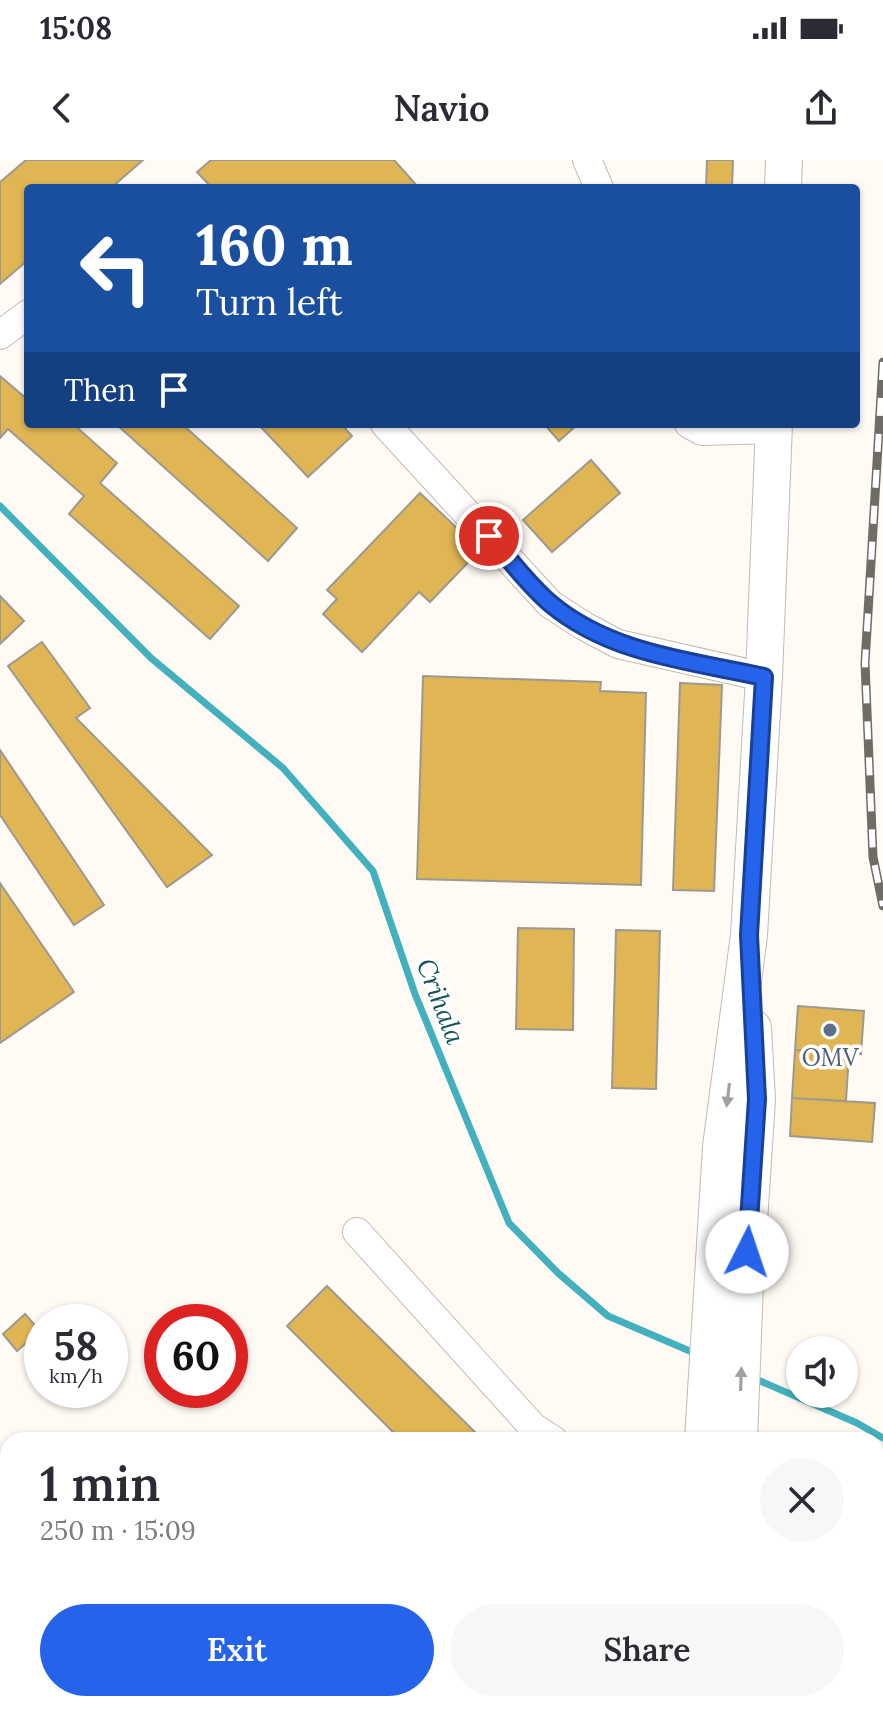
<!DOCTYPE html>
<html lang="en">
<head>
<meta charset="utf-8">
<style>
  body { margin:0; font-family:Lora,serif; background:#f7f7f7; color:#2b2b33; height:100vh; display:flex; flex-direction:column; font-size:30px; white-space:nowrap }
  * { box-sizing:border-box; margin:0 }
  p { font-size:26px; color:#7c7c81 }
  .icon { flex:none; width:44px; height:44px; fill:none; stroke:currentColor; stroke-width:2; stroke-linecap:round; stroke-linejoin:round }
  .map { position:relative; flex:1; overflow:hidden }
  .sheet { position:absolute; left:0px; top:1272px; width:884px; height:280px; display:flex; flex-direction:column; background:#fff; border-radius:24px 24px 0 0; box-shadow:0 2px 6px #0004 }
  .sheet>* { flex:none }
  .banner { position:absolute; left:24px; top:24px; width:836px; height:244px; border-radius:8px; box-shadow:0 2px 6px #0004; background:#1a4fa0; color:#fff; overflow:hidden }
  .fabs { position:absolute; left:786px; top:1176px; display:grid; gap:16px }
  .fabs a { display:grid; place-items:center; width:72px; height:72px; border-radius:50%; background:#fff; box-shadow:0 2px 6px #0004; font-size:40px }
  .speed { position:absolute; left:24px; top:1144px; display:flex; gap:16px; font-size:40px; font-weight:700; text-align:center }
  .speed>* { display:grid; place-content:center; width:104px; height:104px; border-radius:50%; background:#fff; box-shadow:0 2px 6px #0004; line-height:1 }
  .speed small { font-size:20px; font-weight:400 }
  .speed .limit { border:12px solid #d22; background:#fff; color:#111 }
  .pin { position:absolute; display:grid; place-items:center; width:68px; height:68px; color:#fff; margin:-34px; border:4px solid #fff; border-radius:50%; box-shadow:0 2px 8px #0007 }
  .me { position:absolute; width:88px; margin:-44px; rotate:4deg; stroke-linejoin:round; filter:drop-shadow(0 0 6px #0008) }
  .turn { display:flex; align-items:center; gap:28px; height:168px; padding:0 40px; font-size:36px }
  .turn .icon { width:104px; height:104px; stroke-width:2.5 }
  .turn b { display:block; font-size:56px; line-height:68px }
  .then { display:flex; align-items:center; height:76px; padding:0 40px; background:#0003; gap:16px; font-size:30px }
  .round { display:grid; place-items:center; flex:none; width:84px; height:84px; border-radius:42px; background:#f7f7f7 }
  .summary { display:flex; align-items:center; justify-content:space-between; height:136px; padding:0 40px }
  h1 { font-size:48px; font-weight:600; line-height:60px }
  .button { display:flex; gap:16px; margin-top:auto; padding:16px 40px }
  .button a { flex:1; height:92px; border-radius:48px; background:#2563eb; color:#fff; font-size:32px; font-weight:600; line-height:92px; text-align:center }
  .button a+a { background:#f7f7f7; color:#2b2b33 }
  .status { display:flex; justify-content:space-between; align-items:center; height:56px; padding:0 40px; background:#fff; direction:ltr }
  .status svg { height:22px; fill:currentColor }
  header { display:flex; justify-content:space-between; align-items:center; height:104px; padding:0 40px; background:#fff; font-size:36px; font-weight:600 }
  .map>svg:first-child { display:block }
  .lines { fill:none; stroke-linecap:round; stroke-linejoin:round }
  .stream { stroke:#43b1bd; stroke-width:7 }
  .building { fill:#e0b655; stroke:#9c9990; stroke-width:2 }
  .minor-casing { stroke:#c0bcb4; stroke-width:30 }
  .major-casing { stroke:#c0bcb4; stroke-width:38 }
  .minor { stroke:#fff; stroke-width:28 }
  .major { stroke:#fff; stroke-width:36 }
  .rail-casing { stroke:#6f6c67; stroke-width:9 }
  .rail { stroke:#fff; stroke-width:6; stroke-dasharray:18; stroke-linecap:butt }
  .oneway { fill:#a1a09f }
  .route-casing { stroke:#184099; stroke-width:20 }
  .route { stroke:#2563eb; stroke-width:14 }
  .service-dot { fill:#5c6f8a; stroke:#fff; stroke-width:3 }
  .labels { text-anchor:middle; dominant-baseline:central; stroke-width:7; stroke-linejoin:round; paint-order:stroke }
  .service-label { font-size:24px; fill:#4e5e75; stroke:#fff }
  .water-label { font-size:26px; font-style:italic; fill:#16545b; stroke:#fff }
</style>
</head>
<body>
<div class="status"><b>15:08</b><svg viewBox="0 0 49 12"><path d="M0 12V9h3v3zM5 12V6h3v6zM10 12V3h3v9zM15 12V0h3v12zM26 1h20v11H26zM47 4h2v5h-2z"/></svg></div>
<header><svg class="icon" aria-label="back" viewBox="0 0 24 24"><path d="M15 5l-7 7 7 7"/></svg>Navio<svg class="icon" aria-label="share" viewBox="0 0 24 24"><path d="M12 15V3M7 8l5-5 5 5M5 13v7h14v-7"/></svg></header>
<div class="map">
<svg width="883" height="1552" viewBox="0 0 883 1552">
  <rect width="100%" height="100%" fill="#fffbf4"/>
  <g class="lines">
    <path class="stream" d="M0 346 151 498 283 608 373 711 415 834 509 1063 558 1113 608 1156 699 1195
      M751 1217 857 1263 883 1278"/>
  </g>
  <path class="building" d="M26 0H143L111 28H28V100L0 124V22Z
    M211 0H394L419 28H212L197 12Z
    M707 0H733L732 28H706Z
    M0 216 28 240V264H73L117 303 100 323 239 446 210 479 69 354 84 336 8 269 0 278Z
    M116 264H182L297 368 268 401Z
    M258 264H341L352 276 308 317Z
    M544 264H578L559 281Z
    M591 300 620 333 552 392 523 360Z
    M420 333 480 390 430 442 419 432 362 492 323 454 337 439 327 430Z
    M0 436 24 461 0 484Z
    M42 482 90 548 76 558 212 695 167 727 8 506Z
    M423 516 601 522 600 531 646 533 641 725 417 719Z
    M680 523 722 525 714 731 673 730Z
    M0 590 104 745 74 765 0 655Z
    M0 723 74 832 0 883Z
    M518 768 574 769 573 870 516 869Z
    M616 770 660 771 656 929 612 928Z
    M798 846 864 851 861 894 795 890Z
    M795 890 849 894 846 941 792 938Z
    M792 938 875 943 872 982 790 976Z
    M327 1126 483 1280H401L287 1166Z
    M25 1154 40 1171 17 1191 3 1174Z
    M876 1364 883 1368V1392L876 1405Z"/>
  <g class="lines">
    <defs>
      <path id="minor" d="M587 0 599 28
        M0 175 28 154
        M385 264 550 444 584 466 618 484 764 517
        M689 264 702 271 774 269
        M357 1072 533 1267 553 1280"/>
      <path id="major" d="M783 28 784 0
        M703 1280 721 987 749 775 764 517 774 264
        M739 1280 745 1123 757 939 753 868
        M729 1544 731 1552
        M771 1544 774 1552"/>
    </defs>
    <use href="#minor" class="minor-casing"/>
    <use href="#major" class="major-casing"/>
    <use href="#minor" class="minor"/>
    <use href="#major" class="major"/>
    <defs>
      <path id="rail" d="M883 202 865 503 873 697 883 746
        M0 1318 8 1319
        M0 1346 8 1345
        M0 1365 8 1364
        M556 1544 567 1552"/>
    </defs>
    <use href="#rail" class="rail-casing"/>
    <use href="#rail" class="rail"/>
  </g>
  <defs><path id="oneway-solid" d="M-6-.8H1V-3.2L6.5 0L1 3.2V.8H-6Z" transform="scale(2)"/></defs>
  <g class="oneway">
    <use href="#oneway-solid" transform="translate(728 935) rotate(97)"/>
    <use href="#oneway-solid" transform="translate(741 1219) rotate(-88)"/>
  </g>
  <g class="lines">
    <defs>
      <path id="route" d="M489 376C509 398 528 425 551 444 611 494 691 501 764 517L749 775 757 939 747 1092"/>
    </defs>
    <use href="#route" class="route-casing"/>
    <use href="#route" class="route"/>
  </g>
  <circle class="service-dot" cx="830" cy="870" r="8"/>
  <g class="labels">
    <g class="service-label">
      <text x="830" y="897">OMV</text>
    </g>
    <g class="water-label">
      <text transform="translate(441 841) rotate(69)">Crihala</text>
    </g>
  </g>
</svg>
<div class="fabs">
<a><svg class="icon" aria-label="sound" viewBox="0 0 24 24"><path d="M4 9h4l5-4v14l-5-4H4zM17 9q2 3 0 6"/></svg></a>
</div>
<div class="speed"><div>58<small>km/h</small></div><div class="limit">60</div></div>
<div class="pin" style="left:489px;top:376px;background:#d93025"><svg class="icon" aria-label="arrive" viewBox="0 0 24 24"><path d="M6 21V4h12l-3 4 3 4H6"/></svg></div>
<svg class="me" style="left:747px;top:1092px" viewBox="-20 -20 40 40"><circle r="19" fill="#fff"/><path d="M0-13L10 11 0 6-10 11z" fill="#2563eb"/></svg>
<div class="banner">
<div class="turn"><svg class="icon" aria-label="left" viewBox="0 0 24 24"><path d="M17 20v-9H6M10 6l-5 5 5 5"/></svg><div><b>160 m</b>Turn left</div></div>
<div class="then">Then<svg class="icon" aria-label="arrive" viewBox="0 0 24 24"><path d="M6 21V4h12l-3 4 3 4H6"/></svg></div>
</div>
<section class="sheet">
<div class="summary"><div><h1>1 min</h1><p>250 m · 15:09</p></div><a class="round"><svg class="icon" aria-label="close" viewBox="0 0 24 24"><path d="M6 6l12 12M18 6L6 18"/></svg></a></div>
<div class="button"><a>Exit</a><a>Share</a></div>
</section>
</div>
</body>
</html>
